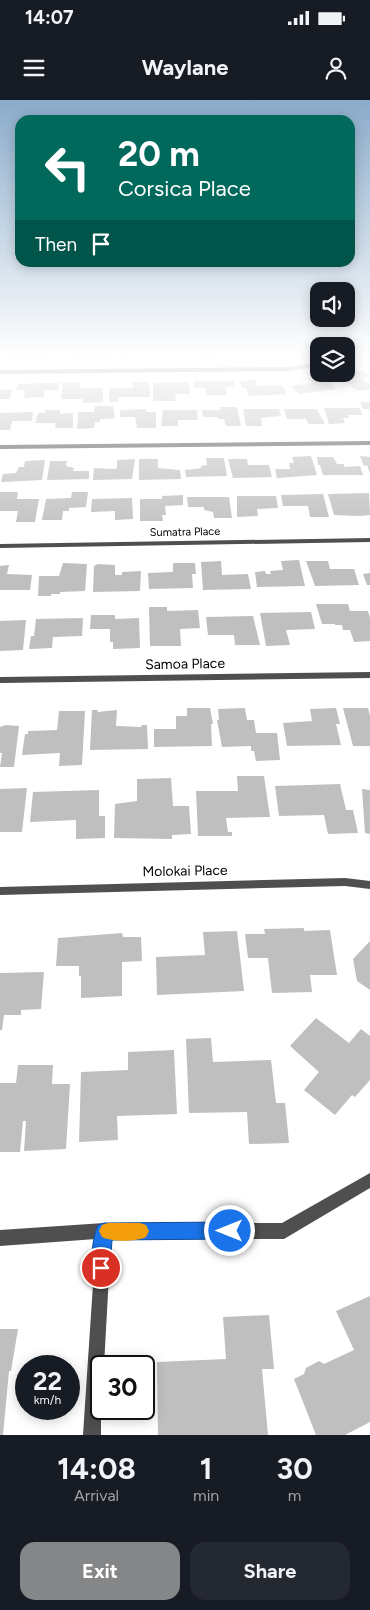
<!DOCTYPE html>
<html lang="en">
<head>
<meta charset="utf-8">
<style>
  body { margin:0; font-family:Figtree,sans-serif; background:#242831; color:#f1f3f6; height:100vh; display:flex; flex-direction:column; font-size:19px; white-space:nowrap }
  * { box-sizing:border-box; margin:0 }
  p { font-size:16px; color:#9ea1a6 }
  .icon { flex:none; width:28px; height:28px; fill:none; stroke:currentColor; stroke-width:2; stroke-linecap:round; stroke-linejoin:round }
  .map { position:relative; height:1335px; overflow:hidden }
  .sheet { display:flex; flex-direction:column; background:#171b24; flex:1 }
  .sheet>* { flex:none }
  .hud { position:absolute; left:15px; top:15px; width:340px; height:152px; border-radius:15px; box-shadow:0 2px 12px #0003; background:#00695c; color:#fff; overflow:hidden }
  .tools { position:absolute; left:310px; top:182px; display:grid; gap:10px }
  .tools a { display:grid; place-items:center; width:45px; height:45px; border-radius:10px; background:#171b24; box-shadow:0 2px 12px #0003; font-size:25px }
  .speed { position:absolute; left:15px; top:1255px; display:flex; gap:10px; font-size:25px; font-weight:700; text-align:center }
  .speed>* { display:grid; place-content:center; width:65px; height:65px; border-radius:50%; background:#171b24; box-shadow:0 2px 12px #0003; line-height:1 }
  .speed small { font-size:12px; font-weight:400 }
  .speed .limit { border:2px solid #111; border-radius:8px; background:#fff; color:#111 }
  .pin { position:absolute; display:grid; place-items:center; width:42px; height:42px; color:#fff; margin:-21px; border:2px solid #fff; border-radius:50%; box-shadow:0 1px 5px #0007 }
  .me { position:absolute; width:55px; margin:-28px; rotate:270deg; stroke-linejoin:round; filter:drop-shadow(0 0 4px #0008) }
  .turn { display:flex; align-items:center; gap:18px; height:105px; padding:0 20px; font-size:22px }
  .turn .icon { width:65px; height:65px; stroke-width:2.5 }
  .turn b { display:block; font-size:35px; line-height:42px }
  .then { display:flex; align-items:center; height:48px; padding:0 20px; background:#0003; gap:10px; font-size:19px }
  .eta { display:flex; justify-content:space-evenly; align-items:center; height:85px; text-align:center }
  .eta b { font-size:30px; font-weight:700; line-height:35px }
  .button { display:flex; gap:10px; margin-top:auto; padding:10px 20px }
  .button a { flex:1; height:58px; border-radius:15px; background:#858687; color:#fff; font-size:20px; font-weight:700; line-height:58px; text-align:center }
  .button a+a { background:#242831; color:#f1f3f6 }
  .status { display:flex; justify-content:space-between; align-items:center; height:35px; padding:0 25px; background:#171b24; direction:ltr }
  .status svg { height:14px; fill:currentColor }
  header { display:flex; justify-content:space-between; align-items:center; height:65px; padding:0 20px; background:#171b24; font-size:22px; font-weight:700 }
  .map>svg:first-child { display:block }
  .building { fill:#bfbfbf }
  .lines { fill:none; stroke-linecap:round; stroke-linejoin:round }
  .minor { fill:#4f4f4f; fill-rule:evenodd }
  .route { fill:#1a73e8; stroke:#114b97 }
  .slow { fill:#f59e0b }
  .labels { text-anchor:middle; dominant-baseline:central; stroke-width:4; stroke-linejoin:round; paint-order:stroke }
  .far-street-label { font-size:11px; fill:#000; stroke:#fff }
  .street-label { font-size:14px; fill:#000; stroke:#fff }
</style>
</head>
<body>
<div class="status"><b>14:07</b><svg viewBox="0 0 49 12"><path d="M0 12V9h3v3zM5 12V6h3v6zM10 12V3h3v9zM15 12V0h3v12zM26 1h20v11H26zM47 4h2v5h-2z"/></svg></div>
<header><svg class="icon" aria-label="menu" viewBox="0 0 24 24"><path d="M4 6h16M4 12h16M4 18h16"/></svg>Waylane<svg class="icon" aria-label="person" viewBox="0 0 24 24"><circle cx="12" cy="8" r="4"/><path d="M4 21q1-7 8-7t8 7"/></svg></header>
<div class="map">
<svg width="370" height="1335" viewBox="0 0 370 1335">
  <rect width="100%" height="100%" fill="#fff"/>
  <path class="building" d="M11 254H26L24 259H9Z
    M30 254H45V259H29Z
    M73 254H112L111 258 84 259 72 258Z
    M116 254H131V258H116Z
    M158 254H174L175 257H158Z
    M201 254H216L217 258H201Z
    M251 254H279V255L254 257Z
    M354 271H363L370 276 361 278 370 285V289L357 291 344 280 334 282 327 276Z
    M322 276 337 289 299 294 291 286 313 283 308 278Z
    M255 280 257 286 282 285 286 294 249 296 246 288H242L239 281Z
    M193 281H234L235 287H226L227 295H207L205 288H194Z
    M80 282V288H103V302L83 303V299H61L63 283Z
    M133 282H149L150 297H118V302H109V288H133Z
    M189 282 190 294H175L176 301H153V283Z
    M46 283H59L58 290H45L44 297 24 298 25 290H16L18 284Z
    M12 289 10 299H0V290Z
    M360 302H370V309H363Z
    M95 306H113L115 318 104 319H100V322H95L94 328 77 329 78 312H94Z
    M220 307H237L241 326H226L224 319H218L217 317H203L202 310H221Z
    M324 308H360L362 315H348L349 318H343L345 323 329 324Z
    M146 309V312H156V328H137L135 317H120V310Z
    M243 309H279L281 316 261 318 262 326H246Z
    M284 309H317L325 324H308L306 319H287Z
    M45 310H60V314L73 313V328H55L56 323H35L38 313H45Z
    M163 310H197L198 320H178V326H161Z
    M33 312 32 321H12L10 330H0V313Z
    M311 356 317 375 277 378 275 369H290L289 363H294L292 357Z
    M360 356 370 357V374L367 365 364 366Z
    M317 357H333L337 364H344V367L360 366 363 375H323L320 365H318Z
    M206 358H224L227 376 186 377 185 370 196 369 201 368V366L207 365Z
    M135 359 132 379 93 380 94 368 114 369 117 368V360Z
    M139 359H158V368L180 370 181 379 139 380Z
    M228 359H247L248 365H269L272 377 233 378Z
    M45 360 42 380 1 382 3 374 16 373 19 367H24L25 361Z
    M50 361H67L66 366 74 368 73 371H89V379L47 380Z
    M0 392H18L17 399H39L35 422H16L18 411H0Z
    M72 392H88L86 407 69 408V411H63L62 420H42L46 399 71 398Z
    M369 393 370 415 359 416 334 415 328 394Z
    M323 394 329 417H310L308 406H283L281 395Z
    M183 395V405L165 406 166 415H162L163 421H140V399H162V396Z
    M237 396H276L278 408 257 409 258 416 237 417Z
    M187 397H229L232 418H214L213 412 204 410V407H188Z
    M132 398 133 419 115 420V411L91 412 92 399Z
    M299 460 305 486 257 487 255 472 265 471 266 474H271L270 471 283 470 281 461Z
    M221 461 222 475 248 474 251 489 203 490 201 462Z
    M306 461H328L330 469H354L359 485 315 486Z
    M63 463 87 464 85 491 60 492V494H51V496H38L39 476H59Z
    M173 463H195L196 474H192L193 488 149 489 148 473 173 472Z
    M98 464 115 465V475H122V472L141 471 140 491 93 492 94 466Z
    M9 465 7 474 32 475 30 490H0V466Z
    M370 473V485H367L363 474Z
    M316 504H348L350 511H368L370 518V541L354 542 350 530H343L342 525H335V524H322Z
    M149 507H167V511L198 510 200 528 180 529 181 546H150Z
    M311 512 315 529 286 530 290 545 266 546 260 513Z
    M91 515H115V519L139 518 140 548 113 549V542H110V529H90Z
    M253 516 260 545H235L234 535H208L206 517Z
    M83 518 82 536 53 537 52 548 29 549 31 536H34L36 519Z
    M26 520 23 550 0 551V521Z
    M187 608H210L213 624H211L212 646 154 647V629H176V616H187Z
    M245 608 247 620H254L256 633H277L280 660 256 661 254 651H251V646L222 647 217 620H219L218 609Z
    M336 608 340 624H336L341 645 287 646 283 623 312 621 310 609Z
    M343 608H368L370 616V646H353Z
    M92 610H98L97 612 117 610 116 626 142 627 141 625H147L148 649 90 650Z
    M59 611H85L82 665 59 666 60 653 22 655 25 634H28V631L57 630Z
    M6 625 19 626 14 667H0L2 653H0V627Z
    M237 676H264L270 717 226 718 228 732H232V736H198L196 691H238Z
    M171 678 173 706H189L191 734 172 735V739L114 738 115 704 137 701V679Z
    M340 684 346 710H353L358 733 328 734 324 715 279 716 275 686Z
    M27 688 22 732H0V689Z
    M362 689 370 690V734L365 733Z
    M99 690V716H105V738L76 739V720L30 722 33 692Z
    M304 828V831L330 830 337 875H310L312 892 272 893 268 858H248L245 834H265L264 829Z
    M237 831 244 891 157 895 156 857 205 855 203 832Z
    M122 833 123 837H141L142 861 122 862V896L81 898V876H79V866H56L58 838Z
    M370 841V890L357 881 353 859Z
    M44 872 41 909 21 910V915H4L2 930H0V873Z
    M316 918 349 943 361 929 370 936V980L355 997 352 995 335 1015 304 990 319 972 290 946Z
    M211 938 213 962 271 960 276 1003H285L289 1043 249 1044 247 1012 189 1013 186 939Z
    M174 950 177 1014 117 1016 118 1040 79 1042 81 972 128 970V952Z
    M18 965H53L52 984H70L66 1049 24 1051 26 1021H23L20 1052H0V983H16Z
    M370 1196V1322L345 1335H316L294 1279 304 1274 306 1268 319 1261 324 1264 354 1250 336 1211Z
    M269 1215 274 1269H262L268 1335H158L157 1262 226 1259 223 1217Z
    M0 1229H18L11 1271H9L3 1335H0Z"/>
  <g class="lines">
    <path class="minor" d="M358 254H367L346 260V256Z
      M319 262V266L289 271 0 274V270L289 267Z
      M370 341V345L0 349V345Z
      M370 438V442L0 448V444Z
      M370 572V578L0 583V577Z
      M345 778 370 781V789L345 786 0 795V787Z
      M370 1073V1088L284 1139H111L104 1266H101V1335H83L96 1139 0 1146V1130L104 1123H282Z"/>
  </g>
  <linearGradient id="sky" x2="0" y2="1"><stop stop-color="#8aabca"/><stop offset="0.58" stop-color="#fff"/><stop offset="1" stop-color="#fff" stop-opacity="0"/></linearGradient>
  <rect width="370" height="441" fill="url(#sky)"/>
  <path class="route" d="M230 1122 236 1125 238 1131 236 1137 230 1139 112 1140 110 1168 108 1175 101 1177 95 1175C90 1162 92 1138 98 1125L104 1123Z"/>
  <path class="slow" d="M108 1123H140L146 1125 149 1131 146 1137C135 1142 113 1142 102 1137L99 1131 102 1125Z"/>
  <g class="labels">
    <g class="far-street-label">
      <text transform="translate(185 432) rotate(-1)">Sumatra Place</text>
    </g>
    <g class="street-label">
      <text transform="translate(185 564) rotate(-1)">Samoa Place</text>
      <text transform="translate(185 771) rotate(-1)">Molokai Place</text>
    </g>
  </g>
</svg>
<div class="tools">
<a><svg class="icon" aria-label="sound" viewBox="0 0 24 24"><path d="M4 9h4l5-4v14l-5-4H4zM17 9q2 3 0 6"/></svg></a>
<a><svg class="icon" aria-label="layers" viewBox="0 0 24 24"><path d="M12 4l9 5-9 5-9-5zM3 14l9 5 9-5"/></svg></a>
</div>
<div class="speed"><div>22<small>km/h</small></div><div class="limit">30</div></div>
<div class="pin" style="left:101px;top:1168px;background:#d93025"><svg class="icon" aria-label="arrive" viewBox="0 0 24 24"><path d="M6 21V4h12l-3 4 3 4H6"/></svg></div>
<svg class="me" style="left:230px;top:1131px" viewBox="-20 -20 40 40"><circle r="17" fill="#1a73e8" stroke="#fff" stroke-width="3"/><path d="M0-11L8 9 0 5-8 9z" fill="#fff"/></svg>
<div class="hud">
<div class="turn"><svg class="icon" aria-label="left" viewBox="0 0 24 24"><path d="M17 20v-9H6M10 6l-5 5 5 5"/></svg><div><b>20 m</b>Corsica Place</div></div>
<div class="then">Then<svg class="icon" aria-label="arrive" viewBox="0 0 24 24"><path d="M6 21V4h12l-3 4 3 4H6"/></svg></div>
</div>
</div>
<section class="sheet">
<div class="eta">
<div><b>14:08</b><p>Arrival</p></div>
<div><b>1</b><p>min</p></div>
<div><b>30</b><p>m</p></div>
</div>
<div class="button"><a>Exit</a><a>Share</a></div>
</section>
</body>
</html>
